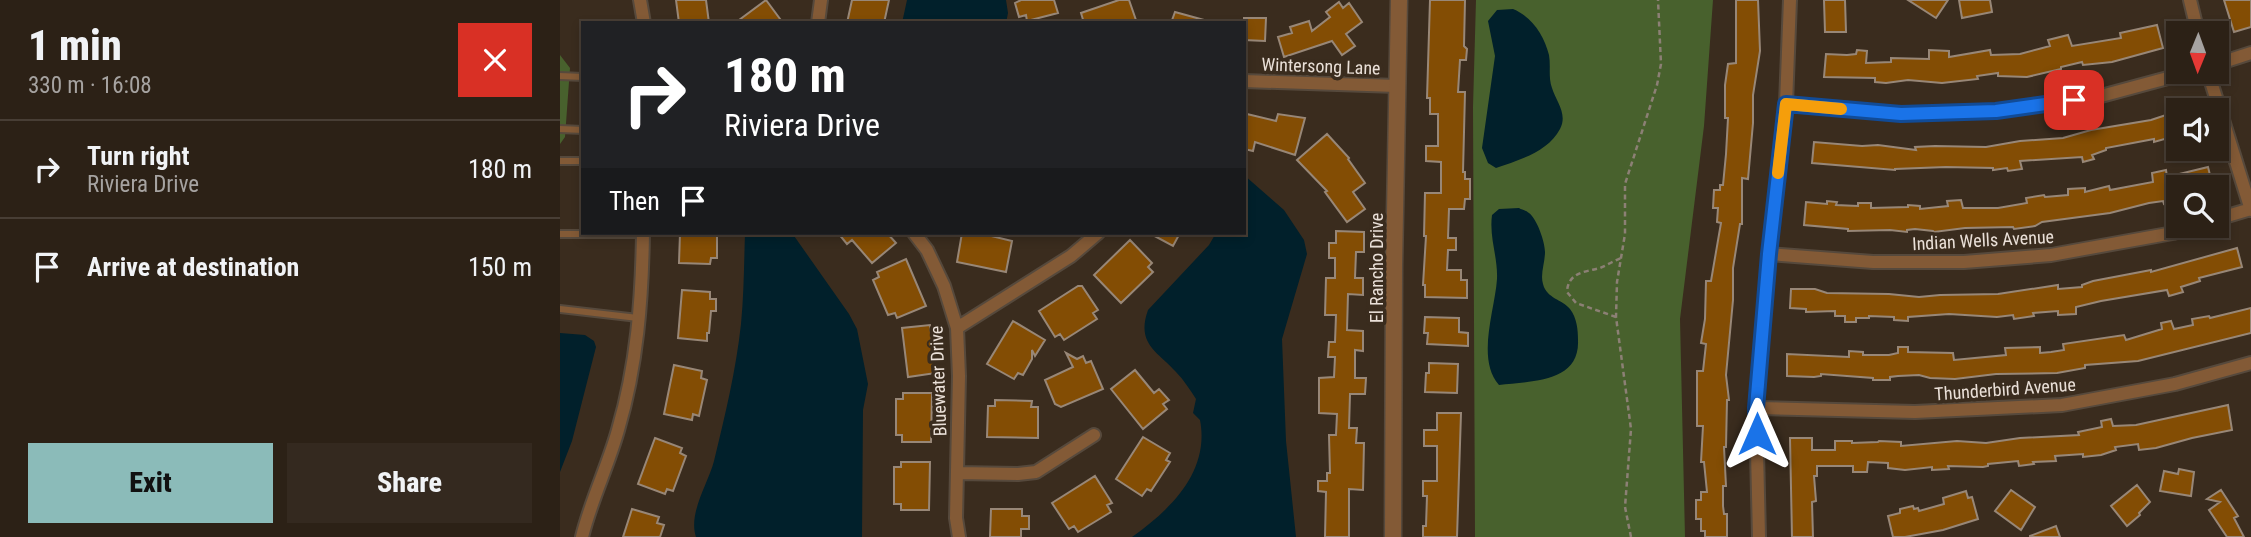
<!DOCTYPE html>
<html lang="en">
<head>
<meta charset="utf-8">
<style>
  body { margin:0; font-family:"Roboto Condensed",sans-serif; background:#34291f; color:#f1f3f6; height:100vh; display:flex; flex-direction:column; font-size:26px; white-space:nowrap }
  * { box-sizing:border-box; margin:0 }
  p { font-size:23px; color:#a6a3a1 }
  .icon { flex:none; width:38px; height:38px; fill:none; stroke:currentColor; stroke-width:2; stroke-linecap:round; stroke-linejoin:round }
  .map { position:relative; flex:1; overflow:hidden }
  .sheet { display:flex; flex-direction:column; background:#2c2116; width:560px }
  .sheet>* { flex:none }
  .guide { position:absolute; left:21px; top:21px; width:665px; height:214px; border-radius:0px; box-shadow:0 4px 10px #0003,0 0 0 2px #483e35; background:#202124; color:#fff; overflow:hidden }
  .needle { width:46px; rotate:181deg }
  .controls { position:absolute; left:1606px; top:21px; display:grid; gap:14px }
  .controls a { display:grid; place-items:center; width:63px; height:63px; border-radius:0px; background:#2c2116; box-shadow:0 4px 10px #0003,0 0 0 2px #483e35; font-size:35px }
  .pin { position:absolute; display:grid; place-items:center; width:60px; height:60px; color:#fff; margin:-30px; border-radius:14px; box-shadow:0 4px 10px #0006 }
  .me { position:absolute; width:77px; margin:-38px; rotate:0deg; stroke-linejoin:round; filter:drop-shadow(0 0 5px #0008) }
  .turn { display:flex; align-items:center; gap:24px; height:147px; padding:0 28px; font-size:32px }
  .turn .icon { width:91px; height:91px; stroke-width:2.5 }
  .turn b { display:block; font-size:49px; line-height:60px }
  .then { display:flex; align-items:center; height:66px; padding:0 28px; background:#0003; gap:14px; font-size:26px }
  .round { display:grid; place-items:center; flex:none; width:74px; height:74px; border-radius:0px; background:#34291f }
  .summary { display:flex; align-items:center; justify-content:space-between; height:119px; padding:0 28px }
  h1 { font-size:42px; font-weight:800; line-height:52px }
  .button { display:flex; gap:14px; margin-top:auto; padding:14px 28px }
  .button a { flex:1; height:80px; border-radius:0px; background:#8bbbb9; color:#111; font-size:28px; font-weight:800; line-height:80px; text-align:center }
  .button a+a { background:#34291f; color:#f1f3f6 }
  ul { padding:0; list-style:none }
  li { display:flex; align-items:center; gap:21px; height:98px; padding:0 28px; border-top:2px solid #483e35 }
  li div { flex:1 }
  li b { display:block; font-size:26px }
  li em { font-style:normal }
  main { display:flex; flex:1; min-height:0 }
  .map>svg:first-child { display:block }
  .green { fill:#48612d }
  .water { fill:#01202b }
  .building { fill:#834d04; stroke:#988777; stroke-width:2 }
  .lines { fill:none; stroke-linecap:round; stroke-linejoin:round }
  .service-casing { stroke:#56493c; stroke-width:10 }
  .minor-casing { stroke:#56493c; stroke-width:16 }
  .tertiary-casing { stroke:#56493c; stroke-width:19 }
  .path { stroke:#8c8075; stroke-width:2.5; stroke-dasharray:5 3.5; stroke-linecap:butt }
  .service { stroke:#835a36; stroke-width:6 }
  .minor { stroke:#835a36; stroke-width:12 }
  .tertiary { stroke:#835a36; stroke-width:16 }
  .route-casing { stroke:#114b97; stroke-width:18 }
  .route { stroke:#1a73e8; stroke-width:12 }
  .slow { stroke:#f59e0b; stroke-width:12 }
  .labels { text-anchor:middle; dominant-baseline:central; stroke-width:7; stroke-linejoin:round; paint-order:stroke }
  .street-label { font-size:18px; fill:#eae0d8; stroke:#3a2c1e }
</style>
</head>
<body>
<main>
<section class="sheet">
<div class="summary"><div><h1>1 min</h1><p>330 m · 16:08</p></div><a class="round" style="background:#d93025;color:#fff"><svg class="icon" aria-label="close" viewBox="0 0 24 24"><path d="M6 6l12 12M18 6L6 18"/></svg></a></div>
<ul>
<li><svg class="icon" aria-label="right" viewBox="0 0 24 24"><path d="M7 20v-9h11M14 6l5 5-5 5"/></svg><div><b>Turn right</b><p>Riviera Drive</p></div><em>180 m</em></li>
<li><svg class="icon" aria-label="arrive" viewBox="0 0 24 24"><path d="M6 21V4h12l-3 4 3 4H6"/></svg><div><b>Arrive at destination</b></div><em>150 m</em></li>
</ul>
<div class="button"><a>Exit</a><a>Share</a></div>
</section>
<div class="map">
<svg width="1691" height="537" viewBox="0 0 1691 537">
  <rect width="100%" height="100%" fill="#3a2c1e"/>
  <path class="green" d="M916 0H1153L1144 126 1120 319 1125 537H915L913 107Z
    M0 55 10 68 5 137 0 144Z"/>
  <path class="water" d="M347 0H446L448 13 446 23H342Z
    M953 9C972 17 984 35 989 55 991 66 988 77 992 88 996 101 1008 114 1000 129 988 152 959 160 936 168L928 163 922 148 935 56 928 21 937 10Z
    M684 175 724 210 744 240 747 254 722 339 726 441 736 537H572C610 510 650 472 640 420L633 413 636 399C630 390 624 380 616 372 597 351 576 344 588 310L649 245 656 233H684Z
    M959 208C962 210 966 210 969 213 977 219 985 242 985 252 985 263 980 274 983 284 987 299 1002 299 1010 309 1017 318 1018 330 1018 340 1020 383 970 381 939 385 916 359 935 310 937 279 938 257 929 238 932 215L939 209Z
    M185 233H232L289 314 297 329 308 384 303 410 302 537H136C128 513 148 484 154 461 165 416 176 370 181 324 184 294 184 263 185 233Z
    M0 333 25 335 34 341 36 347 12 441 0 472Z"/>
  <path class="building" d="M116 0H146L149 23H119Z
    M206 0 223 23H175Z
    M292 0H329L324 23H287Z
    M461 0H494L498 13 467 21 466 15 459 17 455 3Z
    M559 0H569L577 23H524L521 13Z
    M870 0H905L904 46 907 49 906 60H900L898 92H905L903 172H905V179H910V199H905L904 209H889L888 238H896V250H888L887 270H901V280H907V298L865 297V285H863L866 236H864L865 193H881V162L866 161V146H878V114H870V98H867Z
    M1176 0H1198L1200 51 1193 95V123L1188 179 1182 178V224H1180L1173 268V300L1166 375 1169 400H1167L1166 447H1164L1166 486H1163V506L1164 514H1167V537H1145V531H1141V519H1136V500H1141V492H1147L1144 462H1141L1143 426H1137V371H1143L1146 344 1141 343 1145 319 1146 281H1151L1161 223 1157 222 1158 208H1153L1154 190H1160V185H1163L1166 154 1168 118H1165V85L1168 64 1176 63Z
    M1264 0H1285L1286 32H1265Z
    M1348 0H1388L1376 18Z
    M1399 0H1430L1432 12 1402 18Z
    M1664 0H1691V27L1674 32Z
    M779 2 783 8 789 3 802 22 786 34 795 46 782 55 772 41 724 57 718 37 732 33 730 27 749 21 752 31 770 17 766 12Z
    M615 12 644 20 643 23H611Z
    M684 18H706L705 41 684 40Z
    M1597 25 1603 48 1552 62 1523 65 1522 62 1501 67V69L1467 77 1438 76V73L1417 76 1418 79 1382 83 1348 80 1326 83 1315 82V78L1264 77 1266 54 1287 55 1296 54 1297 50 1307 51 1306 63 1331 62V58L1369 59V50L1389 51V57L1430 50 1431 55 1460 54 1490 46 1488 40 1508 35 1512 46 1561 38 1560 33Z
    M1612 113H1619V135L1594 142V139L1546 148V150L1532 155 1534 159 1523 162 1522 157 1460 161 1462 169 1448 171 1447 168 1433 170V168L1386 167 1335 169V170L1252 163 1254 142 1302 146 1318 145 1356 150 1355 147 1375 146 1426 147 1460 141 1503 138 1531 130 1591 120Z
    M687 114 716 121 718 114 745 118 735 155 695 142 693 151 684 149V115Z
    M767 134 789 158 788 159 805 183 793 192 805 209 787 222 765 192 767 191 737 160Z
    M1648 167 1653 187H1619V201L1604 204 1603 201 1589 203 1550 213 1482 222 1475 226 1454 229 1453 227 1405 228 1374 232 1373 231 1355 229 1347 230V232L1330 230 1288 231V229L1244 225 1246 202 1267 204V201L1277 202 1276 205 1298 206V203H1311V208L1348 207V205L1360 206V209L1388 206 1387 201 1401 200 1403 208H1438L1467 203 1466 198 1484 195 1485 197 1508 195V189L1525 188V192L1549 186 1550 190 1593 182 1592 173 1606 170 1607 177Z
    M776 231 804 232V252H796L795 278H803V295L788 294 787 330 803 331V351L795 350V378H806L805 394H790L789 428H797L796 443H804L803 490 789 489V537H765L766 492 758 491V481H767V473H770L769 435H776L777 414 759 413V378L774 377 775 357H768L769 342H775L776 315H765L766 278H775V258H769V243H776Z
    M120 233H157V258H151L150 264 119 263Z
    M278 233H327L336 243 312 263 292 240 287 244Z
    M402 233H419L452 241 446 272 397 262Z
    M589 233H620L613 246Z
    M570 240 592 263 588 267 593 272 561 303 534 275Z
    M1677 248 1682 267 1639 278 1640 281 1621 287 1623 292 1609 296 1607 290 1541 301 1516 307V314L1498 315V311L1473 313 1474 316 1454 319 1453 315 1437 317 1389 314 1348 317V321L1334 320V317L1309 316V318H1296V322H1285V316H1275V311L1246 312V309L1230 308 1231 289H1255L1267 293 1329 294 1359 297 1380 295 1438 294 1498 285V289L1522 287V285L1533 281 1591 270V272Z
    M346 259 366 306 337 318 335 313 328 315 313 280 319 277 317 272Z
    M518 286H522L538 310 533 313 537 319 504 340 500 334 495 337 479 311Z
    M122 290 150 292V299H156V311H151L149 333H147V341L118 338Z
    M1691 308V333L1578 361 1525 365V368L1497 373 1436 374 1395 379 1370 378 1359 375 1338 376 1330 377V380H1313V378L1261 374V376L1254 377 1227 376V354L1289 357V351L1303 352V355H1329L1338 353V347H1348V352L1393 353 1394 360 1446 355 1445 348 1480 347V353L1491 352 1504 350 1503 344 1564 335 1566 340 1602 329 1601 323 1611 321 1614 329 1633 325 1632 319 1649 316 1650 318Z
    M865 317 899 318V332L908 333V346L867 344 868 333H864Z
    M453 321 485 340 475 356 472 350V359L463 375 458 373 454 379 427 364Z
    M370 325 376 373 348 377 342 328Z
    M506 353 517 359 523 356 526 363 531 361 543 389 501 407 495 404 485 380 513 367Z
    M869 363 898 364 897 393 865 392 866 373H869Z
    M114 365 142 371 141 378 147 380 139 416 133 414 132 420 104 414Z
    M575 370 594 393 599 389 609 400 603 404 607 409 583 429 551 389Z
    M343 393H372L371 442H342V435H336V399H343Z
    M435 400 472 401 471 407H478V438L427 437 428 406H435Z
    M1668 405 1672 430 1632 438 1596 448 1579 450 1578 444 1555 447 1556 450 1541 455 1523 457V454L1495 456 1496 461 1473 462 1474 464 1459 466 1458 461 1428 464V466L1423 467 1388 466 1389 469 1372 470V467L1345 470 1328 468V463L1308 462 1307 472H1293V466H1257V476H1254L1256 501 1252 502 1253 537H1232L1230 438H1252V450H1275V441H1292V443L1318 442 1319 441 1341 442V446L1397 441 1426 443 1460 438 1519 435 1518 432 1542 427 1541 421 1551 419 1553 426 1576 425Z
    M877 413H901L897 537H863V526H866L867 496H863V481H877V446H864V430H877Z
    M583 437 610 453 606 460 610 462 591 491 587 489 582 496 556 479Z
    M95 438 122 448 120 453 126 456 113 491 107 489 105 494 78 484Z
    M341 462H370L369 510H341V504H334V467H341Z
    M1619 469 1634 472 1631 496 1600 491 1604 471 1618 474Z
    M535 476 552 503 547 505 551 512 518 532 514 526 509 529 492 503Z
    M1577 485 1590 502 1579 513 1580 515 1567 526 1551 506Z
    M1451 490 1475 507 1461 530 1435 511Z
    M1661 490 1678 516 1674 518 1684 537H1667L1649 510 1660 502 1647 499Z
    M1406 491 1408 498 1412 497 1418 519 1383 530 1345 537H1333L1328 516 1340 513V509L1353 506 1354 509 1358 508 1359 511 1384 504 1383 498Z
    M72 509 99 517 97 523 104 525 100 537H63Z
    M431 509H462V516H469V529H461V537H430Z
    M1496 526 1500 537H1470V536Z"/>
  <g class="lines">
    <defs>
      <path id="service" d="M0 76 23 77
        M0 129 23 130
        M0 161H23
        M0 234H83
        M0 309 78 318"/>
      <path id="minor" d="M80 0 84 23
        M1630 0 1638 33
        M258 23 261 0
        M1657 64 1691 53
        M1648 72 1691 210
        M684 81 837 86
        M1226 104 1341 114 1436 111 1541 96 1630 72
        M1657 219 1691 209
        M354 233 367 250 384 286 397 328 399 376 396 518 399 537
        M1209 254 1313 262H1404L1491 255 1613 233 1636 226
        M397 328 511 256 538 233
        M1196 408 1355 412 1502 405 1615 384 1691 363
        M397 473 458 474 476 472 534 435
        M22 537C31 500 48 466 58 430 77 365 82 300 83 233
        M1199 537 1196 408 1209 254 1226 104 1230 0"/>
      <path id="tertiary" d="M833 537 834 266 839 0"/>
    </defs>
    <use href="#service" class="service-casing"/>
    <use href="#minor" class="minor-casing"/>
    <use href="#tertiary" class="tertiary-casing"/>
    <path class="path" d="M1056 317 1016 303 1007 292C1008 272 1025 272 1040 268 1047 265 1054 261 1061 258
      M1071 537 1065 507 1071 429 1056 317 1057 282 1065 234V184L1097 85 1101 64 1098 0"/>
    <use href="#service" class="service"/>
    <use href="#minor" class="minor"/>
    <use href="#tertiary" class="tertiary"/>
  </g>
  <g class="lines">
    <defs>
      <path id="route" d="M1197 434 1196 408 1209 254 1226 104 1341 114 1436 111 1514 100"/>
    </defs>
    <use href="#route" class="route-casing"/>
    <use href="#route" class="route"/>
    <path class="slow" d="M1218 173 1226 104 1281 109"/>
  </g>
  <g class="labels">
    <g class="street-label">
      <text transform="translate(761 66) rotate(2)">Wintersong Lane</text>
      <text transform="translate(1423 240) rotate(-3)">Indian Wells Avenue</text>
      <text transform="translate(816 268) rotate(-90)">El Rancho Drive</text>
      <text transform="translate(378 381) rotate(-92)">Bluewater Drive</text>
      <text transform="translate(1445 389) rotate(-4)">Thunderbird Avenue</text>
    </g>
  </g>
</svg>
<div class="controls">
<a><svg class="needle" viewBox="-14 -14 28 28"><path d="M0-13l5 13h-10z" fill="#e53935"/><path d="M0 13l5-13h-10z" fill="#a6a3a1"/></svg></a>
<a><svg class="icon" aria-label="sound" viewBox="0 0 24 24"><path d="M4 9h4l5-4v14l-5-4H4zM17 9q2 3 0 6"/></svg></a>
<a><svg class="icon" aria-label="search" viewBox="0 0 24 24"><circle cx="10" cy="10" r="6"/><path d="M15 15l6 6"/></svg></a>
</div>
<div class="pin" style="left:1514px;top:100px;background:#d93025"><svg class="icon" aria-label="arrive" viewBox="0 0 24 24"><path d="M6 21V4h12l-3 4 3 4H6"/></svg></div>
<svg class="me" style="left:1197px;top:434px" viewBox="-20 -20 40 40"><path d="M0-17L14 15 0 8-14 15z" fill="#1a73e8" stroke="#fff" stroke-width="4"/></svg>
<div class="guide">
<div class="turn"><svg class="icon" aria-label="right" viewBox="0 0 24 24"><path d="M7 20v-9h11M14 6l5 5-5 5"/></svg><div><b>180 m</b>Riviera Drive</div></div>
<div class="then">Then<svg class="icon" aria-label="arrive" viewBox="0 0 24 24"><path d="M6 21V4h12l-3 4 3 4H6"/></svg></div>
</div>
</div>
</main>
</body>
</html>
